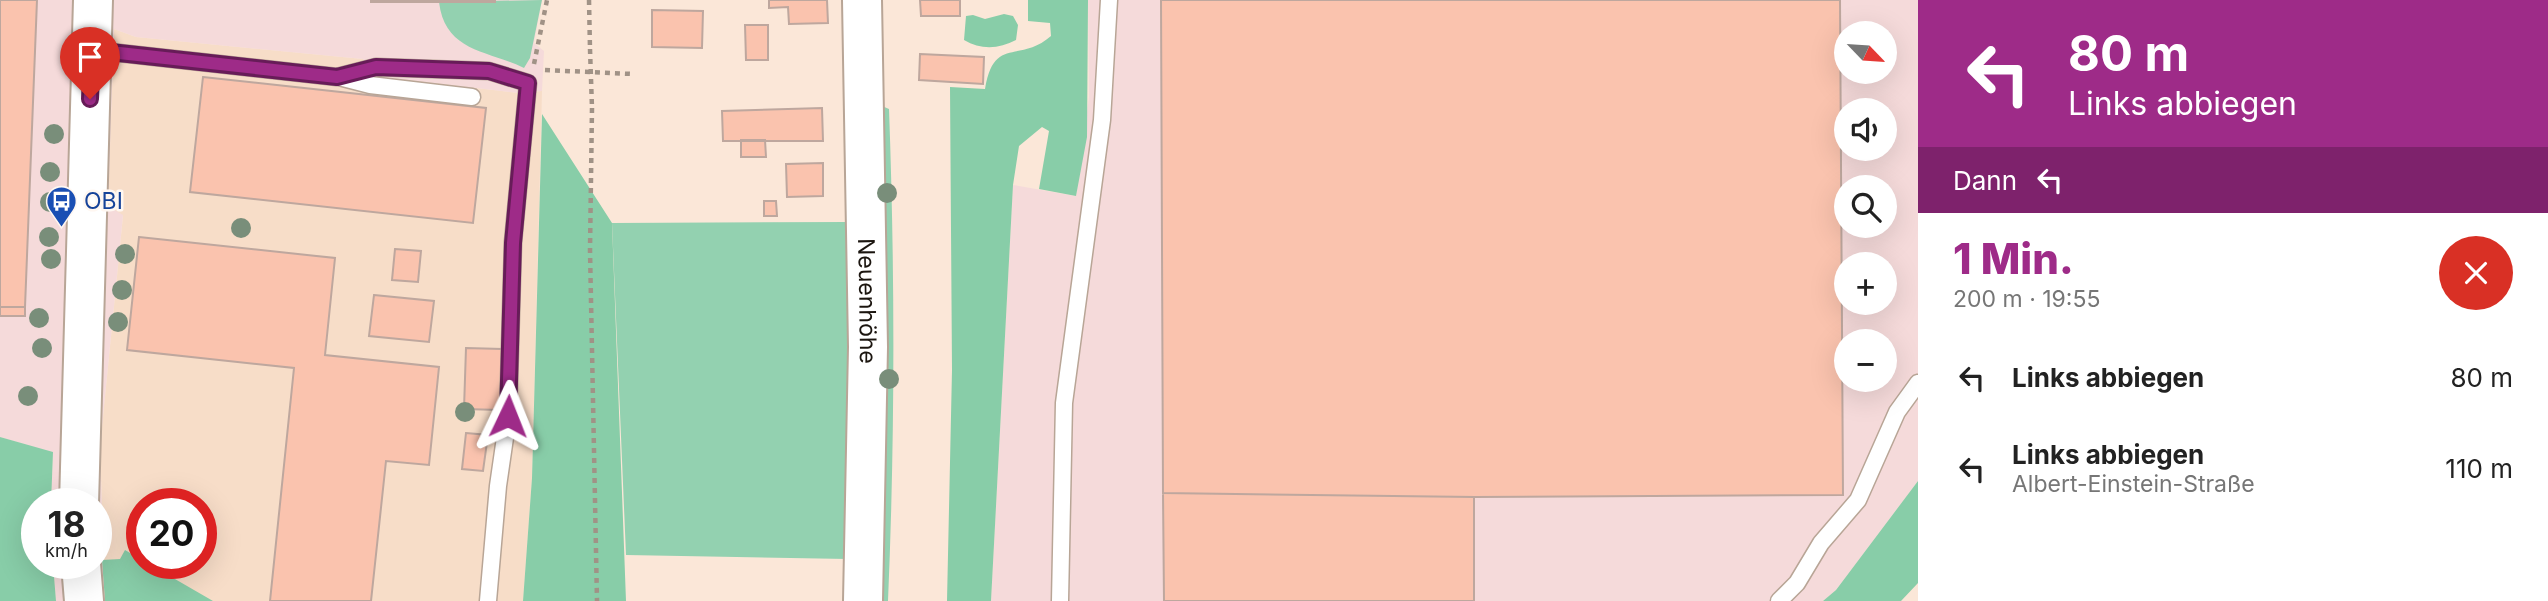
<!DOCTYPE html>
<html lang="de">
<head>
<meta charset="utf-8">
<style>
  body { margin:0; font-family:Inter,sans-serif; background:#f6f6f6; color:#222; height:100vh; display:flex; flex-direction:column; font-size:26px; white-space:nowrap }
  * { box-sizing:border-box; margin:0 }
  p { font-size:23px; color:#767676 }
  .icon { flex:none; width:38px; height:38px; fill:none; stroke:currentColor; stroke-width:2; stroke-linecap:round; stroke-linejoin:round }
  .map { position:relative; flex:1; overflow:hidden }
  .details { display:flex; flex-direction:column; background:#fff; width:630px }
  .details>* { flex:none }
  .banner { background:#9e2b88; color:#fff; overflow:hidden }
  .needle { width:46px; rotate:115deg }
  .tools { position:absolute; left:1834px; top:21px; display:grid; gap:14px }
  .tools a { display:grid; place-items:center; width:63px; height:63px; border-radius:50%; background:#fff; box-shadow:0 7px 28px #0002; font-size:35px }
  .speed { position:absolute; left:21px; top:488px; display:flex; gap:14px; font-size:35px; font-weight:700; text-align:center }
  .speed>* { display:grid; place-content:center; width:91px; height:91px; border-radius:50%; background:#fff; box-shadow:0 7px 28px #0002; line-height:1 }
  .speed small { font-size:18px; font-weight:400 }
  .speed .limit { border:10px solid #d22; background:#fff; color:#111 }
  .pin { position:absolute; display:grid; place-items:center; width:60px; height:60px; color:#fff; margin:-72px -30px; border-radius:50% 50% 50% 0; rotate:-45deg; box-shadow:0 0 7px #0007 }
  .pin .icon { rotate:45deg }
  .me { position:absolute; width:77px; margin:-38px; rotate:2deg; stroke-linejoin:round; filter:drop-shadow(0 0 5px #0008) }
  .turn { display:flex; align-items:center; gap:24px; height:147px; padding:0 35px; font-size:32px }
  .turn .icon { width:91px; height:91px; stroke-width:2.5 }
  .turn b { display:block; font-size:49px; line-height:60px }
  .then { display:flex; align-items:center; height:66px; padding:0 35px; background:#0003; gap:14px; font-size:26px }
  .round { display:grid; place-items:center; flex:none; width:74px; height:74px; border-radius:37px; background:#f6f6f6 }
  .head { display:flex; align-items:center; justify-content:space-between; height:119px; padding:0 35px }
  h1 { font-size:42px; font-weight:800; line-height:52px; color:#9e2b88 }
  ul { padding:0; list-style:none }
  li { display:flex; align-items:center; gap:21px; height:91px; padding:0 35px }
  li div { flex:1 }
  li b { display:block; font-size:26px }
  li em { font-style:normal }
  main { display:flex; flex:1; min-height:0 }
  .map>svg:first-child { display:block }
  .built { fill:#f7ddc8; fill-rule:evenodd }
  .industrial { fill:#f5dada; fill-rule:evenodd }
  .green { fill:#93d1b0 }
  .forest { fill:#88cda8 }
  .building { fill:#fac3ae; stroke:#bea79e; stroke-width:2 }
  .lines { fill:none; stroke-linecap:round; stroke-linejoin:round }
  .service-casing { stroke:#b8a596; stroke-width:19 }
  .tertiary-casing { stroke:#b8a596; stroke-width:42 }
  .primary-casing { stroke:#b8a596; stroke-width:42 }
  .path { stroke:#a09286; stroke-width:4.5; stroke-dasharray:5 5; stroke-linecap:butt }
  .service { stroke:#fff; stroke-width:16 }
  .tertiary { stroke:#fff; stroke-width:38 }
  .primary { stroke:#fff; stroke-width:38 }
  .path-bridge { stroke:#a09286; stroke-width:4.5; stroke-dasharray:5 5; stroke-linecap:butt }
  .tree { fill:#798e7a }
  .route-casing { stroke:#671c58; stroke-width:18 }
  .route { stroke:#9e2b88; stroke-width:12 }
  .labels { text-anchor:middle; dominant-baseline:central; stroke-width:5; stroke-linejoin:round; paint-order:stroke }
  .transit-label { font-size:23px; fill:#164399; stroke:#fff7f1; text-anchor:start }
  .street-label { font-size:23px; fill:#1b150f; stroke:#fff7f1 }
</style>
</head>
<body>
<main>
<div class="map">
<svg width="1918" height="601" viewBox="0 0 1918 601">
  <rect width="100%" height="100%" fill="#fbe7d8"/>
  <path class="built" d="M114 29 136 37 363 59 375 76 518 93 542 91 532 478 523 601H105L100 447 123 216 108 206ZM142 504H201V564H142Z"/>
  <path class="industrial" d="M0 0H542L534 43 544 51 542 91 518 93 375 76 363 59 136 37 114 29 108 206 123 215 100 447 105 601H56L53 564H96V504H51L53 453 0 437Z
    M1088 0H1918V481L1836 590 1823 601H991L1013 185 1076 196 1089 97ZM1846 33H1885V72H1846ZM1846 110H1885V149H1846ZM1846 187H1885V226H1846ZM1846 264H1885V303H1846ZM1846 341H1885V380H1846Z"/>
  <path class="green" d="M542 0 530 58 524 68C487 50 445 52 439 2Z
    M882 106 889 109C895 273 895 437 888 601H879Z
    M849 222 852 395 848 559 626 555 612 223Z"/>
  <path class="forest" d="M1028 0H1088L1087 137 1076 196 1039 189 1049 131 1042 127 1019 146 1013 185 991 601H947L952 370 950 87 985 89C994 35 1019 64 1051 36L1050 23 1028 21Z
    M1004 14 1013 16 1018 25 1016 40C999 49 981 50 964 40L966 16 973 15 985 19Z
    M542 114 612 223 626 601H523L532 478Z
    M0 437 53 452 51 504H37V564H53L56 601H0Z
    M1918 481V583L1901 601H1823L1836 590Z
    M125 550 142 560V564H149L213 601H105L102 560 120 559Z"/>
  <path class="building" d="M0 0H37L25 307H0Z
    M371 0H495V2H371Z
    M769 0H827L828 23 789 24 788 7 769 8Z
    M960 0V16H921L920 0Z
    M1161 0H1840L1843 495 1474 497 1163 493Z
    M652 10 703 11 702 48 652 47Z
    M745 25H768V60H746Z
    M920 54 984 57 983 84 919 80Z
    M203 77 486 108 473 223 190 192Z
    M822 108 823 141H723L722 111Z
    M741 140H765L766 157H741Z
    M823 163V196L787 197 786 164Z
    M764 201H776L777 216H764Z
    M139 237 335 258 325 355 439 367 429 465 386 461 371 601H270L294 368 127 350Z
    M395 249 421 251 418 282 392 280Z
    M374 295 434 301 429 342 369 336Z
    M0 307H25V316H0Z
    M466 348 502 349 500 410 464 409Z
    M466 433 488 435 483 471 462 469Z
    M1163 493 1474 497V601H1164Z"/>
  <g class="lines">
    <defs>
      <path id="service" d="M92 50 337 77 376 67 489 71 528 83 513 242 508 417 498 486 488 601
        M339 77 370 85 472 97
        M1060 601 1064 403 1102 120 1109 0
        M1779 601 1797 583 1821 543 1858 500 1897 412 1918 383"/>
      <path id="tertiary" d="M79 504 93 0
        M81 564 84 601"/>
      <g id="primary">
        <path id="s1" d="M862 0 868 347 863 601"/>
      </g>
    </defs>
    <use href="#service" class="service-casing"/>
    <use href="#tertiary" class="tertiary-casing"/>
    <use href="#primary" class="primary-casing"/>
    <path class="path" d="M589 0 590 49
      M534 64 547 0
      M545 70 633 74
      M592 108 590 250 597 601"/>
    <use href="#service" class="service"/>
    <use href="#tertiary" class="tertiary"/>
    <use href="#primary" class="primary"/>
    <path class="path-bridge" d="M590 49 592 108"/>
  </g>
  <g class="tree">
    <circle cx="54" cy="134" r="10"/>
    <circle cx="50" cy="172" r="10"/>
    <circle cx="887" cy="193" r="10"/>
    <circle cx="50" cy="202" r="10"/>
    <circle cx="241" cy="228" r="10"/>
    <circle cx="49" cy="237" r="10"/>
    <circle cx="125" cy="254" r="10"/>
    <circle cx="51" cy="259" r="10"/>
    <circle cx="122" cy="290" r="10"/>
    <circle cx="39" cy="318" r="10"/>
    <circle cx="118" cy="322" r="10"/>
    <circle cx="42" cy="348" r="10"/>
    <circle cx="889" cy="379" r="10"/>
    <circle cx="28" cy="396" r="10"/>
    <circle cx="465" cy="412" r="10"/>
  </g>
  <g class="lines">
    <defs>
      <path id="route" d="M90 99 92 50 337 77 376 67 489 71 528 83 513 243 508 416"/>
    </defs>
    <use href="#route" class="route-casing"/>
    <use href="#route" class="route"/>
  </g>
  <defs>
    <symbol id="bus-pin" viewBox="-11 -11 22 30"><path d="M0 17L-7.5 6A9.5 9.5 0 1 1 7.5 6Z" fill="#1a4fb4" stroke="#fff7f1"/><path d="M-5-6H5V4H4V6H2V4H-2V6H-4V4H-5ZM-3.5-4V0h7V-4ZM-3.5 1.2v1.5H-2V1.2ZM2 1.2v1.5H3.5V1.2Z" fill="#fff"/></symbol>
  </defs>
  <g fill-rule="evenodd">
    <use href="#bus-pin" x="44" y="184" width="35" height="47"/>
  </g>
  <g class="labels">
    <g class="transit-label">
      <text x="84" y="201">OBI</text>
    </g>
    <g class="street-label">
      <text stroke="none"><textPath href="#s1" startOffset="301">Neuenhöhe</textPath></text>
    </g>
  </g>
</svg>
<div class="tools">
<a><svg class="needle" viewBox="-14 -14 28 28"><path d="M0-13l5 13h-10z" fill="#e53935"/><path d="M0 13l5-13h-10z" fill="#767676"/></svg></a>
<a><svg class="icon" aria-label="sound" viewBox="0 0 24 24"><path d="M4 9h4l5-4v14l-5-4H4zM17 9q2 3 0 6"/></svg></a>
<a><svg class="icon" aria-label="search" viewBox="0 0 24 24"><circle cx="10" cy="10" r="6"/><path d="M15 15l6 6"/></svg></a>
<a>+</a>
<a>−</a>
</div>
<div class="speed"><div>18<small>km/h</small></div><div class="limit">20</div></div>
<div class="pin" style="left:90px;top:99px;background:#d93025"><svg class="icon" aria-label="arrive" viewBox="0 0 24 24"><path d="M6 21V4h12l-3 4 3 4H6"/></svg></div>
<svg class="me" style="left:508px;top:416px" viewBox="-20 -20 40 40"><path d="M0-17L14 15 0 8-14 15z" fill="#9e2b88" stroke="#fff" stroke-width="4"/></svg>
</div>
<section class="details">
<div class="banner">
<div class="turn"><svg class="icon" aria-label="left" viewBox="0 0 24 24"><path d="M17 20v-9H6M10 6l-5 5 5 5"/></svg><div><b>80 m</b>Links abbiegen</div></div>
<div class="then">Dann<svg class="icon" aria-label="left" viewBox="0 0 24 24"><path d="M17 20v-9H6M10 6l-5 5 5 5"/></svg></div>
</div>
<div class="head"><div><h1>1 Min.</h1><p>200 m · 19:55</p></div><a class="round" style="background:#d93025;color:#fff"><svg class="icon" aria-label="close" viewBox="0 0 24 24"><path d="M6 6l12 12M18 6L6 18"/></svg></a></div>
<ul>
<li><svg class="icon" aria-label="left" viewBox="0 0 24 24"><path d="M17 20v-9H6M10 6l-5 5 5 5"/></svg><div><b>Links abbiegen</b></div><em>80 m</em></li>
<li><svg class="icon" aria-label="left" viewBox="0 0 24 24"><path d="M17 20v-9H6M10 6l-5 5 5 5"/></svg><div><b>Links abbiegen</b><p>Albert-Einstein-Straße</p></div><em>110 m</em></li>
</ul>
</section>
</main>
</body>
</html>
